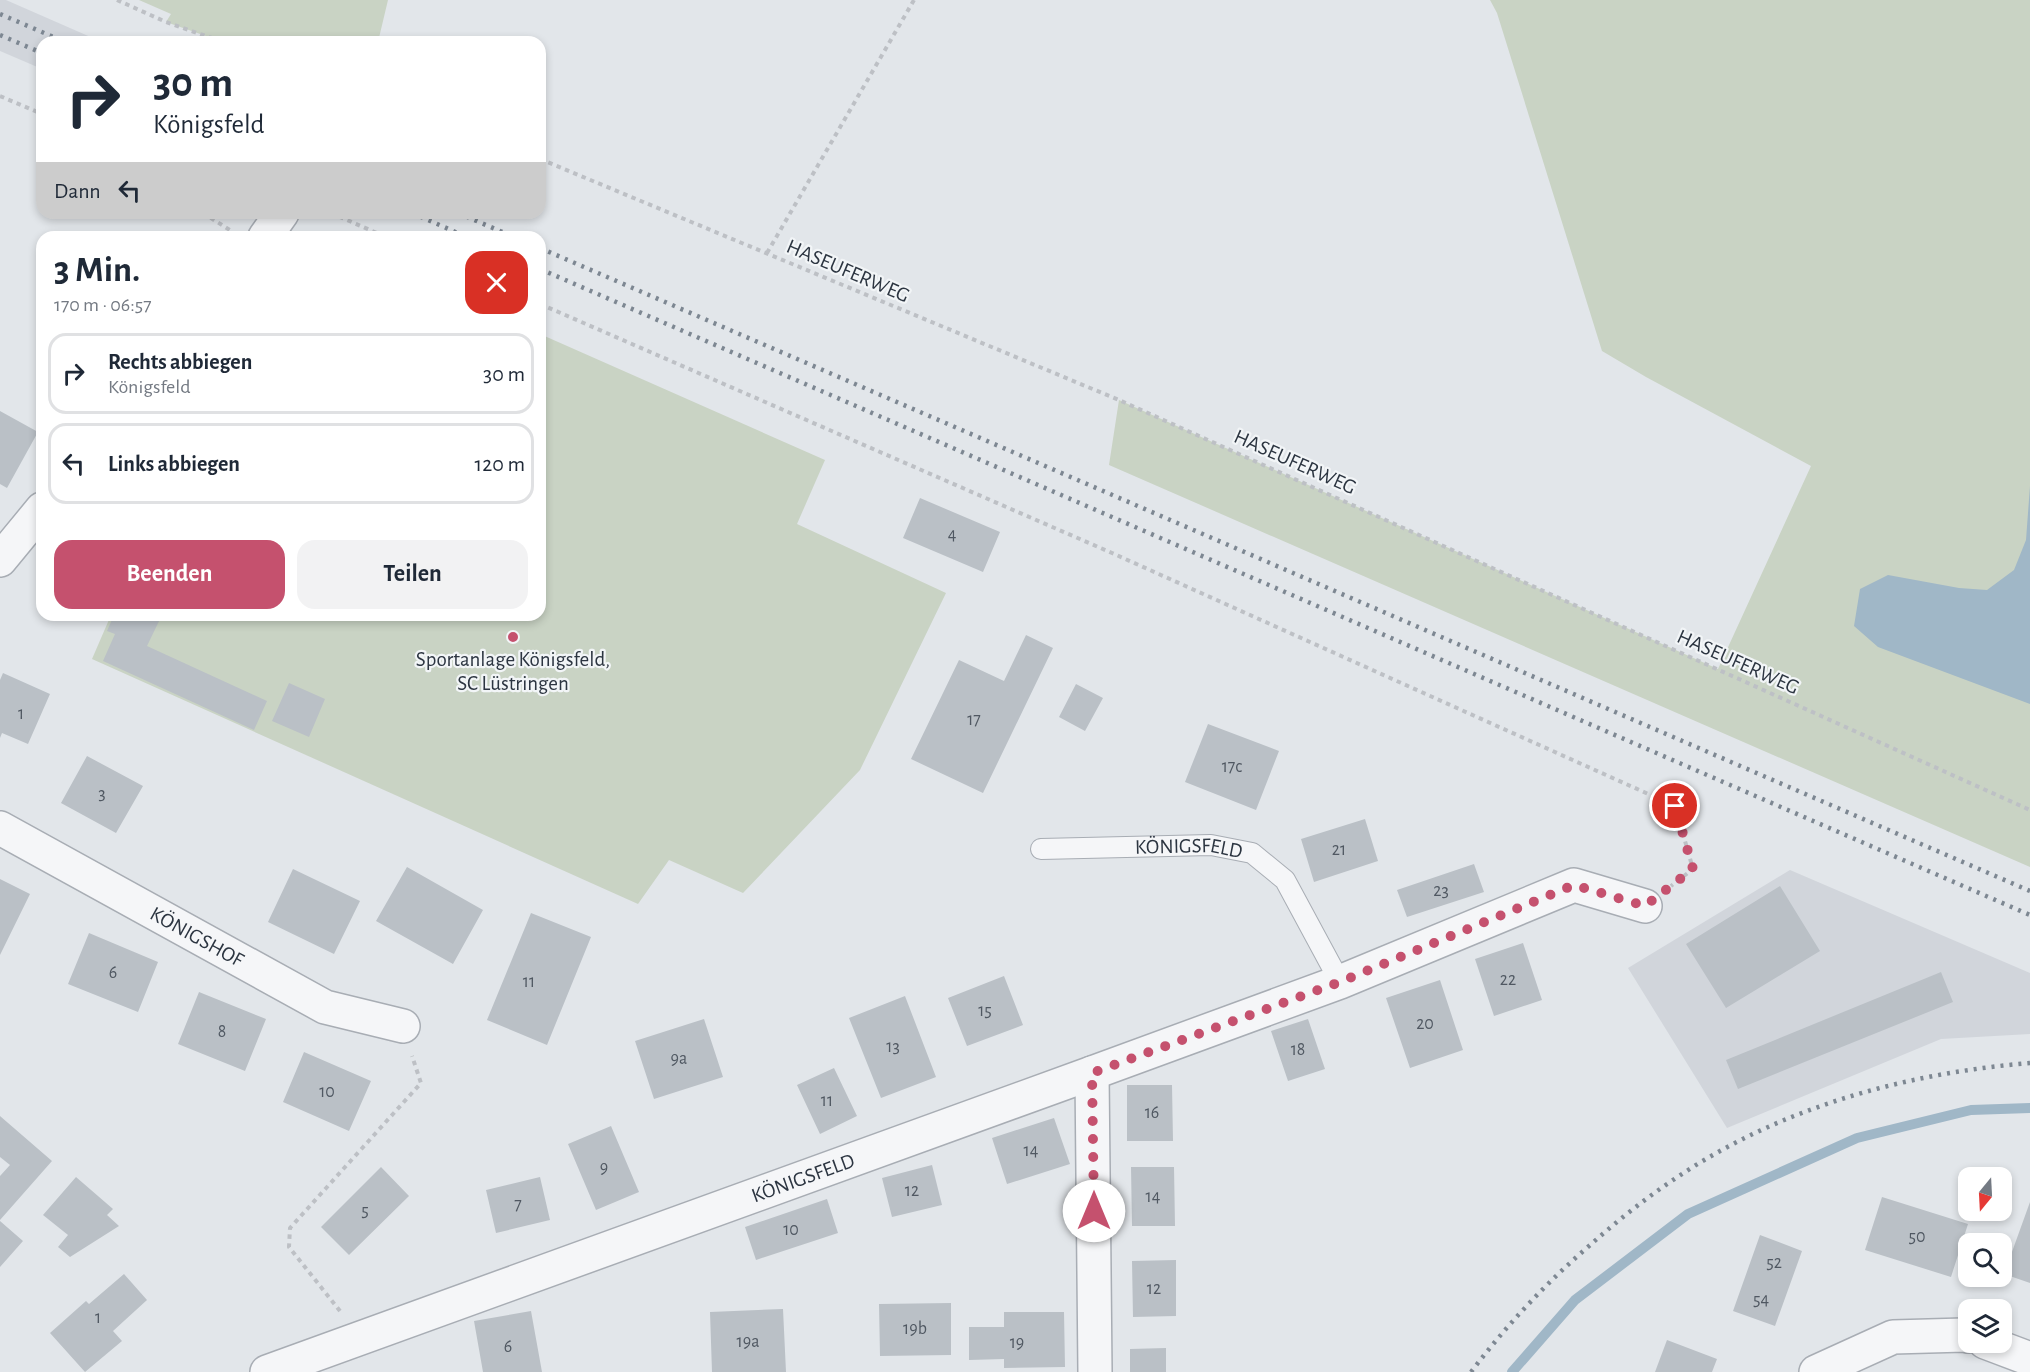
<!DOCTYPE html>
<html lang="de">
<head>
<meta charset="utf-8">
<style>
  body { margin:0; font-family:"Alegreya Sans",sans-serif; background:#f2f2f3; color:#1f2937; height:100vh; display:flex; flex-direction:column; font-size:22px; white-space:nowrap }
  * { box-sizing:border-box; margin:0 }
  p { font-size:20px; color:#747a83 }
  .icon { flex:none; width:33px; height:33px; fill:none; stroke:currentColor; stroke-width:2; stroke-linecap:round; stroke-linejoin:round }
  .map { position:relative; flex:1; overflow:hidden }
  .side { position:absolute; left:36px; top:231px; width:510px; height:390px; display:flex; flex-direction:column; background:#fff; border-radius:18px; box-shadow:0 3px 9px #0003 }
  .side>* { flex:none }
  .banner { position:absolute; left:36px; top:36px; width:510px; height:183px; border-radius:18px; box-shadow:0 3px 9px #0003; background:#fff; color:#1f2937; overflow:hidden }
  .needle { width:39px; rotate:198deg }
  .fabs { position:absolute; left:1958px; top:1167px; display:grid; gap:12px }
  .fabs a { display:grid; place-items:center; width:54px; height:54px; border-radius:12px; background:#fff; box-shadow:0 3px 9px #0003; font-size:30px }
  .pin { position:absolute; display:grid; place-items:center; width:51px; height:51px; color:#fff; margin:-26px; border:3px solid #fff; border-radius:50%; box-shadow:0 2px 6px #0007 }
  .me { position:absolute; width:66px; margin:-33px; rotate:0deg; stroke-linejoin:round; filter:drop-shadow(0 0 4px #0008) }
  .turn { display:flex; align-items:center; gap:21px; height:126px; padding:0 18px; font-size:27px }
  .turn .icon { width:78px; height:78px; stroke-width:2.5 }
  .turn b { display:block; font-size:42px; line-height:51px }
  .then { display:flex; align-items:center; height:57px; padding:0 18px; background:#0003; gap:12px; font-size:22px }
  .round { display:grid; place-items:center; flex:none; width:63px; height:63px; border-radius:18px; background:#f2f2f3 }
  .overview { display:flex; align-items:center; justify-content:space-between; height:102px; padding:0 18px }
  h1 { font-size:36px; font-weight:600; line-height:45px }
  .action { display:flex; gap:12px; margin-top:auto; padding:12px 18px }
  .action a { flex:1; height:69px; border-radius:18px; background:#c5516e; color:#fff; font-size:24px; font-weight:600; line-height:69px; text-align:center }
  .action a+a { background:#f2f2f3; color:#1f2937 }
  ul { padding:0; list-style:none }
  li { display:flex; align-items:center; gap:18px; height:81px; margin:0 12px 9px; padding:0 6px; border:3px solid #e0e1e3; border-radius:18px }
  li div { flex:1 }
  li b { display:block; font-size:22px }
  li em { font-style:normal }
  .map>svg:first-child { display:block }
  .built { fill:#d1d5db }
  .green { fill:#c9d3c4 }
  .water { fill:#a0b7c7 }
  .lines { fill:none; stroke-linecap:round; stroke-linejoin:round }
  .stream { stroke:#a0b7c7; stroke-width:10 }
  .building { fill:#bac0c6 }
  .service-casing { stroke:#a8adb4; stroke-width:22 }
  .minor-casing { stroke:#a8adb4; stroke-width:36 }
  .path { stroke:#bdc0c5; stroke-width:4; stroke-dasharray:4.5 4.5; stroke-linecap:butt }
  .service { stroke:#f5f6f8; stroke-width:20 }
  .minor { stroke:#f5f6f8; stroke-width:33 }
  .rail { stroke:#7d8792; stroke-width:4.5; stroke-dasharray:3 6; stroke-linecap:butt }
  .route { stroke:#c5516e; stroke-width:10; stroke-dasharray:0 18 }
  .poi-dot { fill:#c5516e; stroke:#f2f5f7; stroke-width:2 }
  .labels { text-anchor:middle; dominant-baseline:central; stroke-width:4.5; stroke-linejoin:round; paint-order:stroke }
  .number-label { font-size:18px; fill:#505862 }
  .street-label { font-size:21px; fill:#2c3541; stroke:#f2f5f7 }
  .poi-label { font-size:21px; fill:#2c3541; stroke:#f2f5f7 }
</style>
</head>
<body>
<div class="map">
<svg width="2030" height="1372" viewBox="0 0 2030 1372">
  <rect width="100%" height="100%" fill="#e2e6ea"/>
  <path class="built" d="M0 0H6L102 42H42V69L0 51Z
    M1790 870 2030 973V1034L1941 1039 1727 1128 1628 968Z"/>
  <path class="green" d="M139 0H388L378 42H223L166 22 171 14Z
    M1490 0H2030V867L1109 465 1119 400 1718 669 1811 466 1646 377 1602 351 1497 13Z
    M540 334 825 460 797 524 946 593 860 770 743 893 669 860 638 904 92 659 111 615H540Z"/>
  <path class="water" d="M2030 486V704L1878 647 1854 626 1860 589 1888 575 1959 588 1987 590 2014 570 2026 540Z"/>
  <g class="lines">
    <path class="stream" d="M1512 1372 1575 1300 1688 1214 1857 1138 1971 1110 2030 1108"/>
  </g>
  <path class="building" d="M0 411 38 432 7 488 0 484Z
    M920 498 1000 532 983 572 903 538Z
    M114 615H156L161 617 147 646 267 701 254 730 103 661 115 634 107 631Z
    M1026 635 1053 648 983 793 911 759 959 660 1004 681Z
    M3 673 50 694 28 744 2 733 0 738V680Z
    M289 683 325 699 309 737 272 721Z
    M1076 684 1103 698 1085 731 1059 717Z
    M1208 724 1279 751 1256 810 1185 782Z
    M87 756 143 786 116 833 61 803Z
    M1365 819 1378 861 1314 882 1301 839Z
    M1474 864 1484 892 1407 917 1397 890Z
    M407 867 483 910 453 964 376 921Z
    M293 869 360 901 334 954 268 922Z
    M0 879 30 894 0 955Z
    M1780 886 1820 951 1726 1008 1686 944Z
    M531 913 591 937 547 1045 487 1020Z
    M89 933 158 962 138 1012 68 984Z
    M1523 943 1542 1000 1494 1016 1475 959Z
    M1941 972 1953 1002 1738 1089 1726 1060Z
    M1004 976 1023 1025 967 1046 948 998Z
    M1440 980 1463 1050 1410 1068 1386 998Z
    M199 992 266 1019 245 1071 178 1044Z
    M905 996 936 1077 881 1098 849 1018Z
    M704 1019 723 1077 654 1099 635 1041Z
    M1308 1019 1325 1069 1288 1081 1271 1031Z
    M304 1052 371 1081 349 1131 283 1102Z
    M834 1068 857 1116 820 1134 797 1085Z
    M1127 1085H1172L1173 1141H1127Z
    M0 1116 52 1161 0 1220V1176L10 1165 0 1157Z
    M1054 1118 1070 1164 1007 1184 992 1138Z
    M611 1126 639 1192 596 1210 568 1144Z
    M932 1165 942 1205 892 1217 882 1178Z
    M381 1167 409 1196 349 1255 321 1227Z
    M1131 1167H1174L1175 1226H1132Z
    M76 1177 113 1209 107 1215 119 1226 70 1257 58 1247 68 1235 43 1215Z
    M540 1177 550 1220 496 1233 486 1190Z
    M1882 1197 1968 1224 1951 1277 1865 1250Z
    M827 1199 838 1233 756 1260 745 1227Z
    M2030 1202V1283L2004 1274Z
    M0 1221 23 1241 0 1267Z
    M1760 1235 1802 1251 1775 1326 1733 1311Z
    M1176 1260V1316L1133 1317 1132 1261Z
    M124 1274 147 1300 113 1331 122 1341 85 1372 50 1333 86 1301 89 1304Z
    M951 1303V1355L880 1356 879 1304Z
    M783 1309 786 1372H712L710 1312Z
    M531 1311 542 1372H483L474 1321Z
    M1004 1312H1064L1065 1367 1004 1368V1359L969 1360V1327H1004Z
    M1667 1340 1717 1359 1712 1372H1655Z
    M1166 1348V1372H1130V1349Z"/>
  <g class="lines">
    <defs>
      <g id="service">
        <path id="s1" d="M1041 849 1211 845 1252 853 1285 880 1340 982"/>
      </g>
      <g id="minor">
        <path d="M265 237 282 213"/>
        <path d="M0 560 42 509"/>
        <path id="s2" d="M0 828 325 1007 403 1026"/>
        <path d="M1092 1073 1095 1372"/>
        <path d="M1985 1342 2030 1359"/>
        <path id="s3" d="M267 1372 1092 1073 1340 982 1574 885 1645 906"/>
        <path d="M1816 1372 1893 1337 1964 1335 1968 1336"/>
      </g>
    </defs>
    <use href="#service" class="service-casing"/>
    <use href="#minor" class="minor-casing"/>
    <path class="path" d="M117 0 166 22 223 42
      M0 96 42 114
      M540 159 1119 400 2030 810
      M203 213 233 232
      M331 213 386 237
      M767 253 914 0
      M540 304 1112 553 1675 806 1693 869 1671 886
      M340 1311 289 1247 290 1228 421 1083 412 1056"/>
    <use href="#service" class="service"/>
    <use href="#minor" class="minor"/>
    <path class="rail" d="M0 14 65 42
      M0 35 42 53
      M412 213 467 237
      M458 213 514 237
      M540 248 2030 891
      M540 269 2030 915
      M1471 1372C1506 1326 1545 1284 1589 1246 1617 1221 1647 1197 1679 1176 1782 1107 1907 1073 2030 1063"/>
  </g>
  <g class="lines">
    <path class="route" d="M1094 1211 1092 1073 1340 982 1574 885 1645 906 1693 869 1675 806"/>
  </g>
  <circle class="poi-dot" cx="513" cy="637" r="6"/>
  <g class="labels">
    <g class="number-label">
      <text x="952" y="535">4</text>
      <text x="21" y="714">1</text>
      <text x="974" y="720">17</text>
      <text x="1232" y="767">17c</text>
      <text x="102" y="794">3</text>
      <text x="1339" y="850">21</text>
      <text x="1441" y="891">23</text>
      <text x="113" y="973">6</text>
      <text x="1508" y="980">22</text>
      <text x="529" y="982">11</text>
      <text x="985" y="1011">15</text>
      <text x="1425" y="1024">20</text>
      <text x="222" y="1032">8</text>
      <text x="893" y="1047">13</text>
      <text x="1298" y="1050">18</text>
      <text x="679" y="1059">9a</text>
      <text x="327" y="1092">10</text>
      <text x="827" y="1101">11</text>
      <text x="1152" y="1113">16</text>
      <text x="1031" y="1151">14</text>
      <text x="604" y="1168">9</text>
      <text x="912" y="1191">12</text>
      <text x="1153" y="1197">14</text>
      <text x="518" y="1205">7</text>
      <text x="365" y="1211">5</text>
      <text x="791" y="1230">10</text>
      <text x="1917" y="1237">50</text>
      <text x="1774" y="1263">52</text>
      <text x="1154" y="1289">12</text>
      <text x="1761" y="1300">54</text>
      <text x="98" y="1318">1</text>
      <text x="915" y="1329">19b</text>
      <text x="748" y="1342">19a</text>
      <text x="1017" y="1343">19</text>
      <text x="508" y="1347">6</text>
    </g>
    <g class="street-label">
      <text transform="translate(848 271) rotate(23)">HASEUFERWEG</text>
      <text transform="translate(1295 462) rotate(24)">HASEUFERWEG</text>
      <text transform="translate(1738 662) rotate(24)">HASEUFERWEG</text>
      <text stroke="none"><textPath href="#s1" startOffset="148">KÖNIGSFELD</textPath></text>
      <text stroke="none"><textPath href="#s2" startOffset="225">KÖNIGSHOF</textPath></text>
      <text stroke="none"><textPath href="#s3" startOffset="570">KÖNIGSFELD</textPath></text>
    </g>
    <g class="poi-label">
      <text x="513" y="659">Sportanlage Königsfeld,<tspan x="513" dy="24">SC Lüstringen</tspan></text>
    </g>
  </g>
</svg>
<div class="fabs">
<a><svg class="needle" viewBox="-14 -14 28 28"><path d="M0-13l5 13h-10z" fill="#e53935"/><path d="M0 13l5-13h-10z" fill="#747a83"/></svg></a>
<a><svg class="icon" aria-label="search" viewBox="0 0 24 24"><circle cx="10" cy="10" r="6"/><path d="M15 15l6 6"/></svg></a>
<a><svg class="icon" aria-label="layers" viewBox="0 0 24 24"><path d="M12 4l9 5-9 5-9-5zM3 14l9 5 9-5"/></svg></a>
</div>
<div class="pin" style="left:1675px;top:806px;background:#d93025"><svg class="icon" aria-label="arrive" viewBox="0 0 24 24"><path d="M6 21V4h12l-3 4 3 4H6"/></svg></div>
<svg class="me" style="left:1094px;top:1211px" viewBox="-20 -20 40 40"><circle r="19" fill="#fff"/><path d="M0-13L10 11 0 6-10 11z" fill="#c5516e"/></svg>
<div class="banner">
<div class="turn"><svg class="icon" aria-label="right" viewBox="0 0 24 24"><path d="M7 20v-9h11M14 6l5 5-5 5"/></svg><div><b>30 m</b>Königsfeld</div></div>
<div class="then">Dann<svg class="icon" aria-label="left" viewBox="0 0 24 24"><path d="M17 20v-9H6M10 6l-5 5 5 5"/></svg></div>
</div>
<section class="side">
<div class="overview"><div><h1>3 Min.</h1><p>170 m · 06:57</p></div><a class="round" style="background:#d93025;color:#fff"><svg class="icon" aria-label="close" viewBox="0 0 24 24"><path d="M6 6l12 12M18 6L6 18"/></svg></a></div>
<ul>
<li><svg class="icon" aria-label="right" viewBox="0 0 24 24"><path d="M7 20v-9h11M14 6l5 5-5 5"/></svg><div><b>Rechts abbiegen</b><p>Königsfeld</p></div><em>30 m</em></li>
<li><svg class="icon" aria-label="left" viewBox="0 0 24 24"><path d="M17 20v-9H6M10 6l-5 5 5 5"/></svg><div><b>Links abbiegen</b></div><em>120 m</em></li>
</ul>
<div class="action"><a>Beenden</a><a>Teilen</a></div>
</section>
</div>
</body>
</html>
